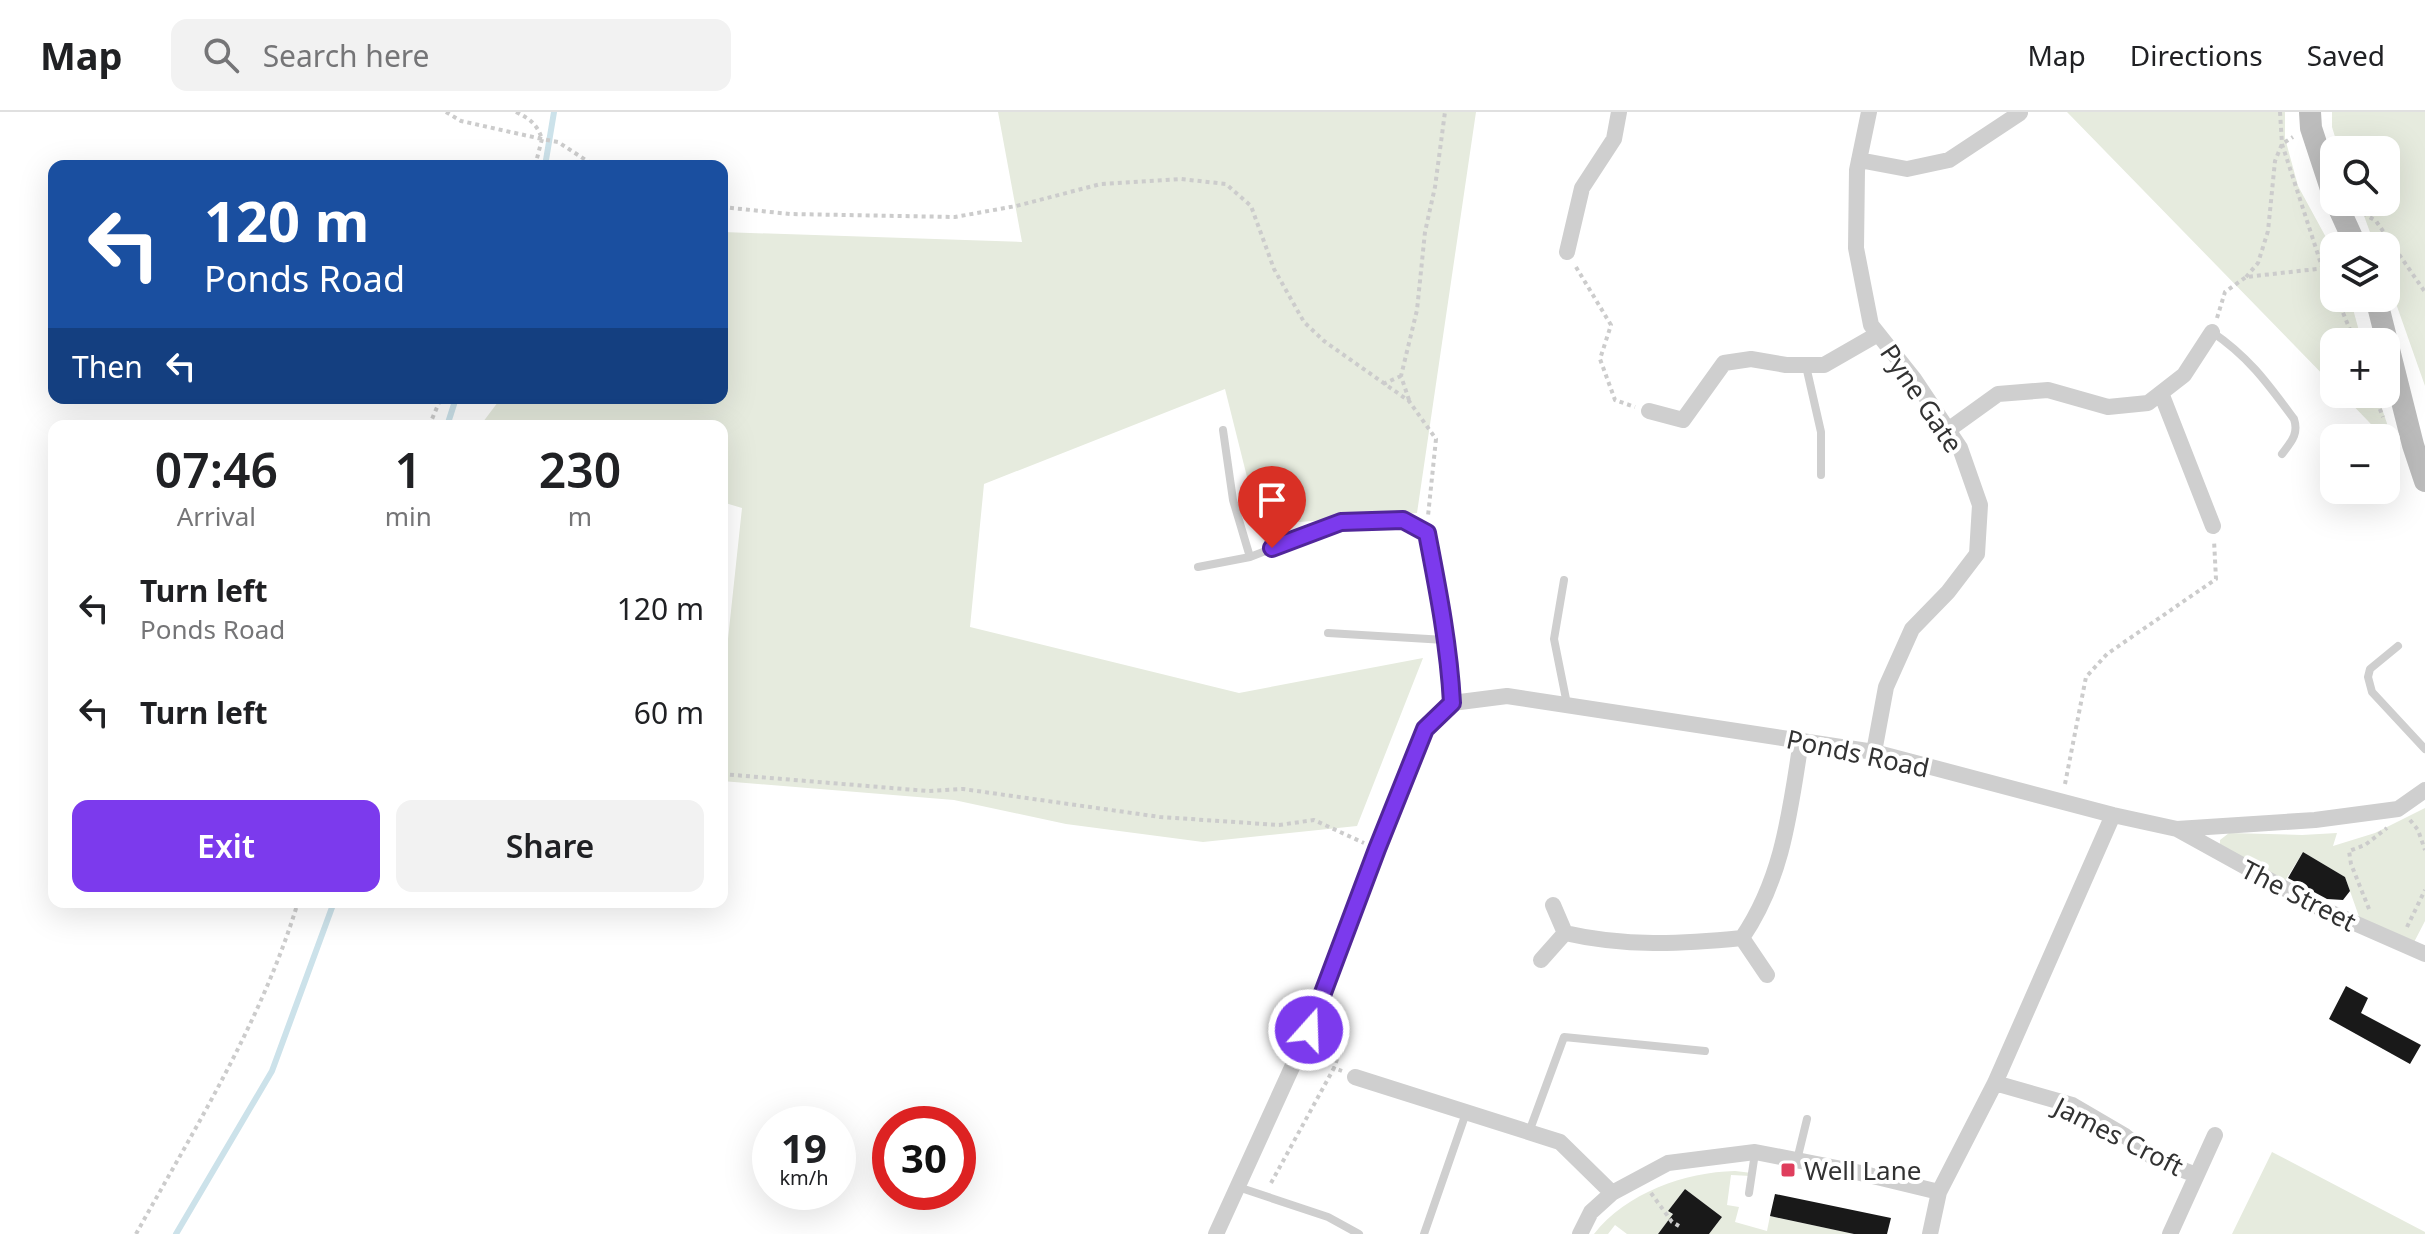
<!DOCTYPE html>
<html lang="en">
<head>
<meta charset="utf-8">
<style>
  body { margin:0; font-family:"Noto Sans",sans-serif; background:#f2f2f2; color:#202124; height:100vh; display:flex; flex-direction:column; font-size:30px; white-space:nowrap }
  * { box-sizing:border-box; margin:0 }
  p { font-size:26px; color:#757577 }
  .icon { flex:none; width:44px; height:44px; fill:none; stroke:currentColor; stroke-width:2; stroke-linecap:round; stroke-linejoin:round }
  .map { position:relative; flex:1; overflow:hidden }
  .panel { position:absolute; left:48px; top:308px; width:680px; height:488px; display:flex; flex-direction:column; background:#fff; border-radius:16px; box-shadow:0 8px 32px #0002 }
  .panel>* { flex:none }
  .guide { position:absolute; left:48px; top:48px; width:680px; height:244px; border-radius:16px; box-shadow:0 8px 32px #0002; background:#1a4fa0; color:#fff; overflow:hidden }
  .tools { position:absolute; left:2320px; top:24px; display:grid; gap:16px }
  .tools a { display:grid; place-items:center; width:80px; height:80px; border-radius:16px; background:#fff; box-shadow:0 8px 32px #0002; font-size:40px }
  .speed { position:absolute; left:752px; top:994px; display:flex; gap:16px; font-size:40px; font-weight:700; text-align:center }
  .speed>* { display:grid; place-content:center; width:104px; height:104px; border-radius:50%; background:#fff; box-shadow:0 8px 32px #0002; line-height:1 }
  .speed small { font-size:20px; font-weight:400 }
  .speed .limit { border:12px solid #d22; background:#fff; color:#111 }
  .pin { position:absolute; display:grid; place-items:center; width:68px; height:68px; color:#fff; margin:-82px -34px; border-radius:50% 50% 50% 0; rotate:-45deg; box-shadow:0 0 8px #0007 }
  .pin .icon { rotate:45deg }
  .me { position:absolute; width:88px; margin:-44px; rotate:20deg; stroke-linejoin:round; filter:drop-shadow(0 0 6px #0008) }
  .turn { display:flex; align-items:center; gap:28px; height:168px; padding:0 24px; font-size:36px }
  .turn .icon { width:104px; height:104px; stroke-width:2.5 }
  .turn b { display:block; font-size:56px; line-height:68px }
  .then { display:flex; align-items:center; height:76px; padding:0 24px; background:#0003; gap:16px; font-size:30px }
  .eta { display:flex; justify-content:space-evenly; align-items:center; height:136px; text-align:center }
  .eta b { font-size:48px; font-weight:600; line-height:56px }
  .cta { display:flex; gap:16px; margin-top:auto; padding:16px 24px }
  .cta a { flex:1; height:92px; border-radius:16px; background:#7c3aed; color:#fff; font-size:32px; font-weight:600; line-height:92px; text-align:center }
  .cta a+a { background:#f2f2f2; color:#202124 }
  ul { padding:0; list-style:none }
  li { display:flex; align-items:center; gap:24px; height:104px; padding:0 24px }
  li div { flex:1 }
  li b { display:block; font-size:30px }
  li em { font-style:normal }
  header { display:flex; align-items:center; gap:48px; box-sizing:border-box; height:112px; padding:0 40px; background:#fff; border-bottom:2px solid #e0e0e0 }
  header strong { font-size:38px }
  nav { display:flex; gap:44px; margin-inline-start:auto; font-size:28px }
  .search { width:560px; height:72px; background:#f2f2f2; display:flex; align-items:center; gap:20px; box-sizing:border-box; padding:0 28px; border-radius:16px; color:#757577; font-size:30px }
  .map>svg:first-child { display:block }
  .green { fill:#e6ebde }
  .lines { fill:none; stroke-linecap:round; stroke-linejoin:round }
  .stream { stroke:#cce2ea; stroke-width:6 }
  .building { fill:#191919 }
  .path { stroke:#ccc; stroke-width:4; stroke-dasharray:4 4; stroke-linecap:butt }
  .lane { stroke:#cfcfcf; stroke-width:8 }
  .street { stroke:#cfcfcf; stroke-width:16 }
  .secondary { stroke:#bcbcbc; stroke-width:22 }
  .route-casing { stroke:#51269a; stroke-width:20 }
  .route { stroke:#7c3aed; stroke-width:14 }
  .poi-dot { fill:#df3e5d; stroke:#fff; stroke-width:3 }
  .labels { text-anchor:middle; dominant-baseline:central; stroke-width:8; stroke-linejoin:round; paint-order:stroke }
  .street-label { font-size:26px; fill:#323232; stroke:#fff }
  .poi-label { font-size:26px; fill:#323232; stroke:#fff; text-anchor:start }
</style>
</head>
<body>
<header>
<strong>Map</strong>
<div class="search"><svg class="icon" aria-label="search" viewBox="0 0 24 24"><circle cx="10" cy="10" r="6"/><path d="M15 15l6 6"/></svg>Search here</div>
<nav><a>Map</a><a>Directions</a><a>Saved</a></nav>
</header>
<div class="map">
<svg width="2425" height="1122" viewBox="0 0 2425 1122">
  <rect width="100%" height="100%" fill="#fff"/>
  <path class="green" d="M998 0H1476L1417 401 1259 413 1225 277 984 372 970 515 1239 581 1423 546 1357 714 1203 730 1066 712 954 688 722 669V583L742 396 722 390V314H480L501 286H722V120L1022 130Z
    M2067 0H2285V26L2298 74 2334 140V186H2350L2362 230H2334V274Z
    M2332 0H2425V274L2386 163V134H2375L2359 90H2386V38H2339L2332 15Z
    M2342 282H2377L2396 338Z
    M2425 696V809L2411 836 2362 813 2345 765 2303 740 2283 772 2220 735V728L2229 721 2302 723 2337 721 2333 734 2375 721Z
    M2272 1040 2425 1120V1122H2232Z
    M1735 1059 1752 1061 1751 1064 1731 1063 1727 1093 1739 1095 1735 1110 1767 1119 1770 1104 1854 1122H1709L1722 1105 1685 1077 1668 1099 1682 1110H1667L1658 1122H1627L1615 1113 1608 1122H1594C1626 1081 1685 1060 1735 1059Z"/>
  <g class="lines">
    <path class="stream" d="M545 54 554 0
      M447 314 456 286
      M176 1122 272 959 334 790"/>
  </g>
  <path class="building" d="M2303 740 2345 765 2350 779 2343 788 2327 787 2288 766Z
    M2346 874 2368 886 2361 901 2421 933 2410 952 2329 907Z
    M1685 1077 1722 1105 1709 1122H1658L1673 1102 1668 1099Z
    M1775 1082 1891 1106 1887 1122H1854L1770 1104Z"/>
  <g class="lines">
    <path class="path" d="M446 0 461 9 542 27
      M516 0C530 7 537 12 542 27
      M2280 0 2282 32 2322 155 2334 180
      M535 54 542 27 558 30 595 54
      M722 95 790 102 955 105 1016 94 1101 72 1181 67 1226 72 1251 94 1274 157 1304 210 1324 229 1409 289 1436 327 1428 404
      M2363 101 2376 109 2425 180
      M1576 155 1611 213 1600 247 1615 288 1635 295
      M2246 165 2258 151 2268 119 2275 49 2282 32 2293 25
      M2337 186 2355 230
      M2217 206 2225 180 2246 165 2334 155
      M1383 272 1401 264
      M2374 282 2383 305
      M1409 288 1401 264 1417 198 1425 120 1435 75 1445 0
      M429 314 441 286
      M722 662 928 679 963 677 1160 705 1279 713 1314 708 1364 731
      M2065 672 2086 565 2107 542 2216 467 2214 428
      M2410 708 2418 718 2425 738
      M2369 797 2351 752 2349 739 2365 733 2387 716
      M2407 815 2425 778
      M1327 919 1344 927 1334 956
      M1271 1071 1334 956 1342 959
      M1651 1081 1672 1110 1679 1114
      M136 1122C196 1014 262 909 298 790"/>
    <path class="lane" d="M2212 220C2249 245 2268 272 2294 307 2299 322 2291 330 2282 342
      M1806 254 1821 320V363
      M1223 318 1233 388 1250 445 1341 410 1403 408 1427 421
      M1198 455 1250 445
      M1564 468 1554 527 1567 592
      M1328 521 1445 528
      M2398 534 2370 557 2368 565 2372 580 2425 637
      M1529 1020 1564 925 1705 939
      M1797 1048 1807 1007
      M1238 1075 1328 1105 1359 1122
      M1749 1081 1755 1041
      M1424 1122 1466 1001"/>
    <path class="street" d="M1869 0 1857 58 1856 136 1871 213 1914 267 1960 336 1980 393 1977 442 1948 480 1912 517 1886 575 1874 640
      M1859 48 1907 57 1949 48 2020 1
      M1567 140 1582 76 1614 27 1619 0
      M2161 281 2213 414
      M1649 299 1683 308 1724 251 1751 247 1786 253H1824L1878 222
      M1948 318 1998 282 2048 278 2108 295 2148 291 2184 263 2212 220
      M1427 421 1443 504 1452 591 1507 584 1874 640 2113 703 2177 717 2315 708 2398 697 2425 678
      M2177 717 2318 795 2425 842
      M1565 821C1625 835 1682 832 1742 826
      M1541 848 1565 821 1553 793
      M1767 863 1742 826C1783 766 1790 699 1801 629
      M1355 965 1560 1030 1612 1081
      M1995 971 2072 993 2125 1024 2155 1047 2196 1063
      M1216 1122 1309 918 1377 737 1425 617 1452 591
      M1580 1122 1591 1100 1612 1081 1668 1051 1755 1040 1852 1059 1939 1080
      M1930 1122 1939 1080 1995 971 2113 703
      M2170 1122 2215 1023"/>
    <path class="secondary" d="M2310 0 2311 16 2334 86
      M2336 90 2356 134
      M2376 186 2413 333 2425 369"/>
  </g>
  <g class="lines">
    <defs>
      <path id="route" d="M1272 436 1341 410 1403 408 1427 421C1438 478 1449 534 1452 591L1425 617 1377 737 1309 918"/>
    </defs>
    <use href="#route" class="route-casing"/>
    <use href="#route" class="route"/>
  </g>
  <rect class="poi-dot" x="1780" y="1050" width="16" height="16" rx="4"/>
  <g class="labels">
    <g class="street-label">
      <text transform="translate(1922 286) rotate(56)">Pyne Gate</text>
      <text transform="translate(1858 641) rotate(12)">Ponds Road</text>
      <text transform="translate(2299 783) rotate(27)">The Street</text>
      <text transform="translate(2119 1024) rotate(27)">James Croft</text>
    </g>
    <g class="poi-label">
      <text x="1804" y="1058">Well Lane</text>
    </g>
  </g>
</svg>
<div class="tools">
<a><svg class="icon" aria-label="search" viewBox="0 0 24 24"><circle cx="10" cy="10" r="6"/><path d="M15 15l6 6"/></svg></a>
<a><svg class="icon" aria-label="layers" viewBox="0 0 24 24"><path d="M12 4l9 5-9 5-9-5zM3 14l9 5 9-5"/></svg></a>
<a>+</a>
<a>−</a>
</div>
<div class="speed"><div>19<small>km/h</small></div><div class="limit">30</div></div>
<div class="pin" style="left:1272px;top:436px;background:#d93025"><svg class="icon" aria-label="arrive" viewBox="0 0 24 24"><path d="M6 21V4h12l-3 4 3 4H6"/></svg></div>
<svg class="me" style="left:1309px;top:918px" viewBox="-20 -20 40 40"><circle r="17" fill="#7c3aed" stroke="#fff" stroke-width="3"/><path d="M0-11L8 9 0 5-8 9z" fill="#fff"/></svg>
<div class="guide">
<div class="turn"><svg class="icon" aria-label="left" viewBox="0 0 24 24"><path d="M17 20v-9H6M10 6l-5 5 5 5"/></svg><div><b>120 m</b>Ponds Road</div></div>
<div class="then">Then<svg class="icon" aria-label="left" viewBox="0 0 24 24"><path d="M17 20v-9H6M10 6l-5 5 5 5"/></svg></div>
</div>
<section class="panel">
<div class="eta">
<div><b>07:46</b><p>Arrival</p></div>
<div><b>1</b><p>min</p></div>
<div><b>230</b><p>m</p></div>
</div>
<ul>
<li><svg class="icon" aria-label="left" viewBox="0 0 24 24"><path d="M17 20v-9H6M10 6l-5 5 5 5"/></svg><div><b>Turn left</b><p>Ponds Road</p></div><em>120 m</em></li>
<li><svg class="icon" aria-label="left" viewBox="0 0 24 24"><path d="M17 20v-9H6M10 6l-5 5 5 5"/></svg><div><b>Turn left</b></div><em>60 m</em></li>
</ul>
<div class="cta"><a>Exit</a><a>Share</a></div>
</section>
</div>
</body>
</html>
